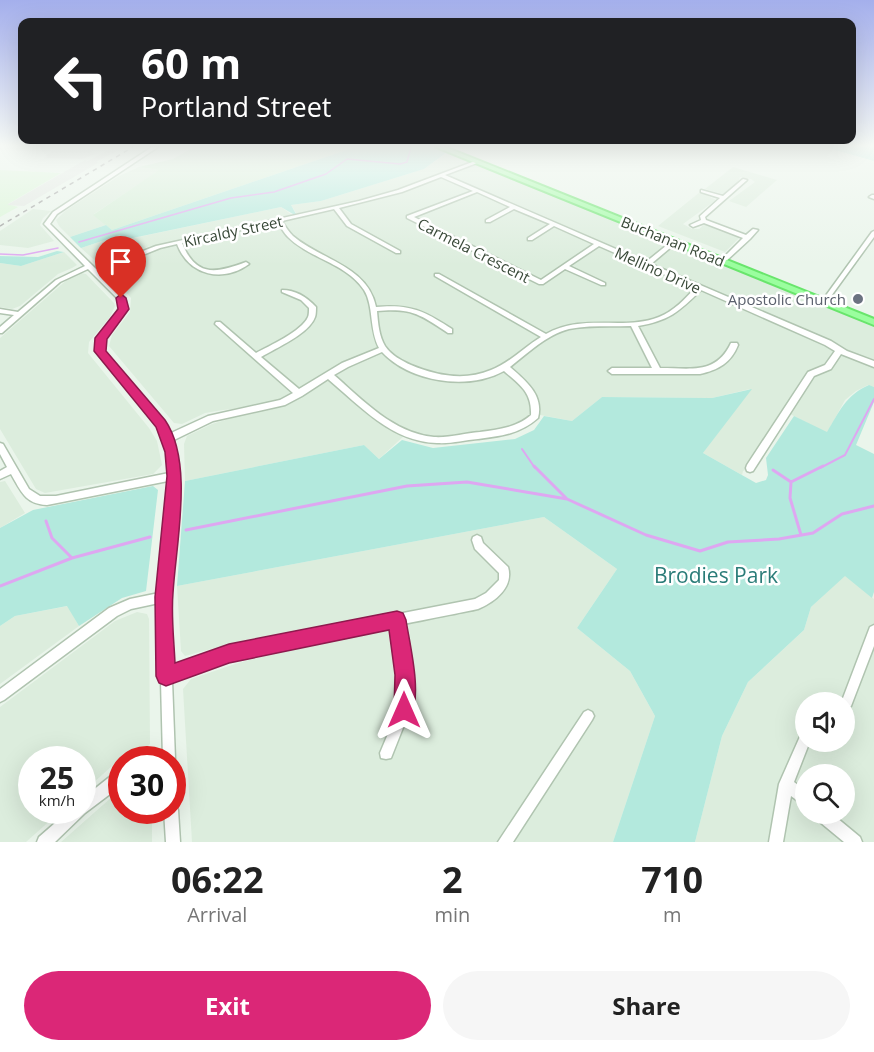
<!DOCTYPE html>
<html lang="en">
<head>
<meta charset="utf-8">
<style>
  body { margin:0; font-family:"Open Sans",sans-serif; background:#f6f6f6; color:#222; height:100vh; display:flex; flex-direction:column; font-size:22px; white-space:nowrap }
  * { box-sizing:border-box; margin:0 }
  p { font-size:20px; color:#767676 }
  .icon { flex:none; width:33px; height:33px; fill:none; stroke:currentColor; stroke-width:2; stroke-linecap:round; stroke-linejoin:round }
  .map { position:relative; height:842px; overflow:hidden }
  .sheet { display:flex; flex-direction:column; background:#fff; flex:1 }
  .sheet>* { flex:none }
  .banner { position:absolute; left:18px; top:18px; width:838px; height:126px; border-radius:12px; box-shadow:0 6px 24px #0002; background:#202124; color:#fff; overflow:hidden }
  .fabs { position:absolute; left:795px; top:692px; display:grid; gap:12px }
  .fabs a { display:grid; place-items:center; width:60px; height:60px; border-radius:50%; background:#fff; box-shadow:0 6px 24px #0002; font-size:30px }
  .speed { position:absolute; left:18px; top:746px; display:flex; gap:12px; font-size:30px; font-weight:700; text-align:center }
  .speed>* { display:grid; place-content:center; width:78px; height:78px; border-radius:50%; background:#fff; box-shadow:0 6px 24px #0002; line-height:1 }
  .speed small { font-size:15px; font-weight:400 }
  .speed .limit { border:9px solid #d22; background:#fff; color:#111 }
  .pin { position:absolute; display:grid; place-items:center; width:51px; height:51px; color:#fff; margin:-62px -26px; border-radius:50% 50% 50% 0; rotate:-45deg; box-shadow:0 0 6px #0007 }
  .pin .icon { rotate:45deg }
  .me { position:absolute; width:66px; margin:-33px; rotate:0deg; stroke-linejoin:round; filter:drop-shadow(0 0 4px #0008) }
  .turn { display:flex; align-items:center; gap:21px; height:126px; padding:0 24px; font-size:27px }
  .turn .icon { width:78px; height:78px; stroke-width:2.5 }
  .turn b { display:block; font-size:42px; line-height:51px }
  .eta { display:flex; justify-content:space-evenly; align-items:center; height:102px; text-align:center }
  .eta b { font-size:36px; font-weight:700; line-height:42px }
  .action { display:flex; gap:12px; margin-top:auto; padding:12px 24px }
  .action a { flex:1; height:69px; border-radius:36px; background:#db2777; color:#fff; font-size:24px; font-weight:700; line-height:69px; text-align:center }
  .action a+a { background:#f6f6f6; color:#222 }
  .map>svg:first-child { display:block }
  .residential { fill:#dceddd; fill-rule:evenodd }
  .commercial { fill:#d9f6d6 }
  .education { fill:#d4eed6 }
  .green { fill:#b3e9dd }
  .parking { fill:#e2e7e2 }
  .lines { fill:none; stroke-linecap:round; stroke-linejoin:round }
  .stream-far2 { stroke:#dea7f1; stroke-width:1.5 }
  .stream-far1 { stroke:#dea7f1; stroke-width:2 }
  .stream { stroke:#dea7f1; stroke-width:3 }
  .minor-casing { stroke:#b0c4b0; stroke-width:3 }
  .major-casing { stroke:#69e56c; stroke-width:4 }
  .minor { fill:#fff; fill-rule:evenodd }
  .major { fill:#9afe9e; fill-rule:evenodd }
  .rail { stroke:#999; stroke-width:1.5; stroke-dasharray:4.5 4.5; stroke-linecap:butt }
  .route { fill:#db2777; stroke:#8e194d; stroke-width:1.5 }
  .worship-dot { fill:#6b7280; stroke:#fff; stroke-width:2 }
  .labels { text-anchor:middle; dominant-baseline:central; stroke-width:5; stroke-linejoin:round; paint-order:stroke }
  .far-street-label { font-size:15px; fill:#394938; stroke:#fff }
  .far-worship-label { font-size:15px; fill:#5b616d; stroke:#fff; text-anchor:end }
  .near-park-label { font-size:21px; fill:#2a7c78; stroke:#fff }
</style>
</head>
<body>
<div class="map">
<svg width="874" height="842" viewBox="0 0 874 842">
  <rect width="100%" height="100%" fill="#eaf5eb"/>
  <path class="residential" d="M447 153 874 326V387L868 385 856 391 845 400 827 433 786 412 750 468 743 471 742 475 703 453 750 389 712 398 602 397 572 421 535 414 522 426 435 440 406 434 379 459 364 445 185 481 184 444 187 436 212 424 278 404 223 410 205 413 182 424 174 423 109 346 112 335 130 312 131 298 108 272 145 256 157 247 150 246 100 265 81 248 120 235 124 240 281 207 295 217 298 216 291 205 321 201 424 169Z
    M139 167 160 170 94 214 106 225 70 237 59 226 56 220 65 211 119 176Z
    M733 167 777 180 746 207 729 201 755 182 751 179 740 177 738 182 723 194 705 189Z
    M700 192 716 200 683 224 692 229H699L705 224 737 236 739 238 725 252 658 226Z
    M33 209 51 211 43 218 40 225 54 241 28 248 0 245V231Z
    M64 252 77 265 72 268 58 274 20 306 12 309 0 307V263L21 266Z
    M81 273 86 274 114 303 115 306 110 317 89 342 88 353 149 428 157 441 162 465 153 474 45 493 36 489 0 429V338L69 278Z
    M5 481 25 513 0 528V482Z
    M544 517 617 569 577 628 630 671 655 716 613 842H192L183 689 191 679 235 664 390 622 233 643 185 656 181 651 177 586Z
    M845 575 874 599V842H695L722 736 748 682 804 630 811 607ZM806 702H844V741H806ZM806 774H844V813H806Z
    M68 606 79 626 0 684V626L15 616Z
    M137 612 147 614 149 619 150 744 142 752 127 759H122L121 762 112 766 83 792 82 759H32V810H62L26 842H0V707L115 621Z
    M121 789 122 810H152V842H61Z"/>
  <path class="commercial" d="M0 170 61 173 8 204 18 207 0 217Z"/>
  <path class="education" d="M194 147H355L112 230 93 215 159 170 139 167 173 159Z"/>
  <path class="green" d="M355 147H431L446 153 424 169 321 201 291 205 296 214H293L281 207 123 240 120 235 81 248 70 237 106 225 112 230Z
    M825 147H874V161Z
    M57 251 64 252 21 266 0 263V256L38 257Z
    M869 385 874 387V402L856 445 874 454V592L872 598 845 576 811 607 804 630 748 682 722 736 695 842H613L655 716 630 671 577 628 617 569 544 517 177 586 185 481 364 445 379 459 402 440 433 448 515 439 534 430 544 416 572 421 602 397 712 398 752 389 703 453 756 483 766 480 768 475 766 458 794 416 827 432C839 412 846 395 869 385Z
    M153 486 158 490 146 591 122 598 79 626 67 606 15 616 0 626V528L33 510Z"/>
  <path class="parking" d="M58 147H95L91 152 98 153 82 159 47 158 46 156Z
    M114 147H124L96 162 98 163 24 206 7 205 85 160 88 161Z"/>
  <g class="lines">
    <path class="stream-far2" d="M79 242 231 198 274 192 326 174 347 159 400 164 407 162 411 147
      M0 254 23 255 58 248"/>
    <path class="stream-far1" d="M522 449 535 468
      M820 468 845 455 874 399"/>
    <path class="stream" d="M534 466 566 498
      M773 470 791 482
      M46 521 52 538 71 557
      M186 530 407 486 467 482 567 499 646 535 700 551 728 542 779 539 813 533 842 514 874 506
      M801 535 790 498 791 482 823 466
      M0 586 72 558 150 537"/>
    <defs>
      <path id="minor" d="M152 147H158L57 214 50 224 96 269 156 246 359 201 398 190 475 161H477V163L445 175 646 262 672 241H676V243L651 264 831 341 847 351 874 361V367L841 354 831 369 814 376 753 471 750 472 747 471 746 468 747 465 808 372 825 365 835 351 825 345 701 290C679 312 668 321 638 326L660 368C690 368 716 375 731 343H737L738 345C731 363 718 370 700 374H612L608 371 612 368H652L631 326C610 327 589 325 569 329 546 335 528 353 510 367 526 381 544 395 538 418 520 434 501 436 478 439 464 440 451 444 437 443 392 442 360 406 328 379L302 396 285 405 213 421 174 440 178 467 179 476 169 597 172 668 229 647 475 599 486 593 499 580V573L475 549 472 540 473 537 477 535 481 537 483 543 508 567C514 587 495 602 478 609 470 611 462 612 454 614 437 617 420 621 403 624L410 675V710L391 758 386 759 381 758 380 753 398 710V675L392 626 229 659 172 680 175 759 172 764V759H163L159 603 131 609 117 616 4 700 0 702V689L109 608 130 599 159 593 168 481 47 505C25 504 21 491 11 474L0 479V471L7 467 0 454V443L3 444 29 489 40 496H56L169 473 170 467 165 438 157 425 96 352C97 327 121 323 119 300L88 269 60 282 2 333H0V327L14 315 0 313V309L18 312 56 280 85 266 44 224 53 212ZM441 177 473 191 407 216V218L539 284H543L565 269 601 285H605V283L569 266 599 246 695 288C685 299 674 311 659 317 623 331 584 313 546 334L439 274H435V276L541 337C524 347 510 363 491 370 465 381 437 376 411 365 402 361 391 355 385 346 379 336 378 323 377 311 411 308 420 314 448 333H452V329C424 311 411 304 376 307 368 266 321 260 293 236 289 232 285 226 282 221L334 209 347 226 396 253H400V251L351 224 339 208 402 192ZM477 192 510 207 486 220V222H490L514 209 550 224 528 238V240H532L554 226 594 244 541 280 414 217ZM277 222C281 227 284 233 288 237 310 259 346 263 364 290 374 306 369 329 379 348L342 363 299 389 261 357C276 348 309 334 315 317 316 315 316 309 316 307 307 297 295 290 282 290V292L301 300 309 308C309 311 309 315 308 317 302 331 269 346 256 353L220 322H216L215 324 293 393 280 400 208 416 171 433 163 421 104 351C104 346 104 342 106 337 112 326 135 311 123 296 116 288 107 280 99 273L160 248 177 244C189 276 223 283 249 264L246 262C217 273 196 278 182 243ZM382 352C410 382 468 391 504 371 520 385 532 392 531 415 516 428 499 429 480 432 465 433 449 438 434 437 393 433 363 400 334 375L348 367Z
        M743 179 747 180 705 217 706 220 746 235 753 229 758 230 750 239 725 262H721V260L743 238 704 223 693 227 690 225 701 220 700 216 720 198 701 192V190L723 196Z
        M872 195H874V199L869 197Z
        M874 231V237L826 303H822V301L872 232Z
        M874 625V646L851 706 844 710V702H839L843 698 870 627Z
        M588 710 592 712 594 716 592 720 513 842H498L584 712Z
        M806 730V741H810L794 782 806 791V807L791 796 783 842H769L779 784 802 732Z
        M122 770V785L85 813 55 842H37L39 837 70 810H82V799L117 771Z
        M172 804 176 805 178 810 180 842H166L164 810H172Z
        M813 813H831L860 837 862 842H844L815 818Z"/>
      <path id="major" d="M436 147H445L874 319V325Z"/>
    </defs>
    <use href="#minor" class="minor-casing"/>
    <use href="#major" class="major-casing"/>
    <use href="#minor" class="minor"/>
    <use href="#major" class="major"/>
    <path class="rail" d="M0 226 133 147"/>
  </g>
  <linearGradient id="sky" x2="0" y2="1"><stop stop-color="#a4afec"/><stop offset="0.55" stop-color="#f6faf6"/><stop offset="1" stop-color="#f6faf6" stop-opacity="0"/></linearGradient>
  <rect width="874" height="265" fill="url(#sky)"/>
  <path class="route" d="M121 294 126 298 129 309 107 339 106 351 165 420C194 462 176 543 173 593 171 616 174 640 175 663L229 644 397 611 403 613 406 620C410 646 422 692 411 717L404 720 397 717 394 710 395 675 389 630 229 663 166 686 159 683 156 676 155 597 167 476 165 452 156 427 94 351 95 338 118 309 116 298Z"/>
  <circle class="worship-dot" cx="858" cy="299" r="6"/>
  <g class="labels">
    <g class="far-street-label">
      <text transform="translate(233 231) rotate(-12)">Kircaldy Street</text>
      <text transform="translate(673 241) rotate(22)">Buchanan Road</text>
      <text transform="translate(474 250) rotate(27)">Carmela Crescent</text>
      <text transform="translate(658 270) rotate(24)">Mellino Drive</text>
    </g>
    <g class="far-worship-label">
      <text x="846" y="299">Apostolic Church</text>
    </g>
    <g class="near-park-label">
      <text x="716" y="575">Brodies Park</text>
    </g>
  </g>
</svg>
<div class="fabs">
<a><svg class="icon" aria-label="sound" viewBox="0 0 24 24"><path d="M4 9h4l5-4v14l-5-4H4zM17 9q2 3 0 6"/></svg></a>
<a><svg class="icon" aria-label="search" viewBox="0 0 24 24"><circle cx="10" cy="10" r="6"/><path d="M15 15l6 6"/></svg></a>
</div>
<div class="speed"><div>25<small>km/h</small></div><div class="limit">30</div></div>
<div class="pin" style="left:121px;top:298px;background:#d93025"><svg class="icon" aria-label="arrive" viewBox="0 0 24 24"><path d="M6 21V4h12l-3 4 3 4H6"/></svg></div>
<svg class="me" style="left:404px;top:710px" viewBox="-20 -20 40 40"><path d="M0-17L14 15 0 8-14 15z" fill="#db2777" stroke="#fff" stroke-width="4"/></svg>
<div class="banner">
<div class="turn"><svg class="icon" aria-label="left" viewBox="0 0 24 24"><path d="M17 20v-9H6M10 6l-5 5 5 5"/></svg><div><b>60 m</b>Portland Street</div></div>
</div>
</div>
<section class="sheet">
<div class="eta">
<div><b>06:22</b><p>Arrival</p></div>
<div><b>2</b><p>min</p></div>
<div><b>710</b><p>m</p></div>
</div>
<div class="action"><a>Exit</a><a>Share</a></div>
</section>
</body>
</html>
